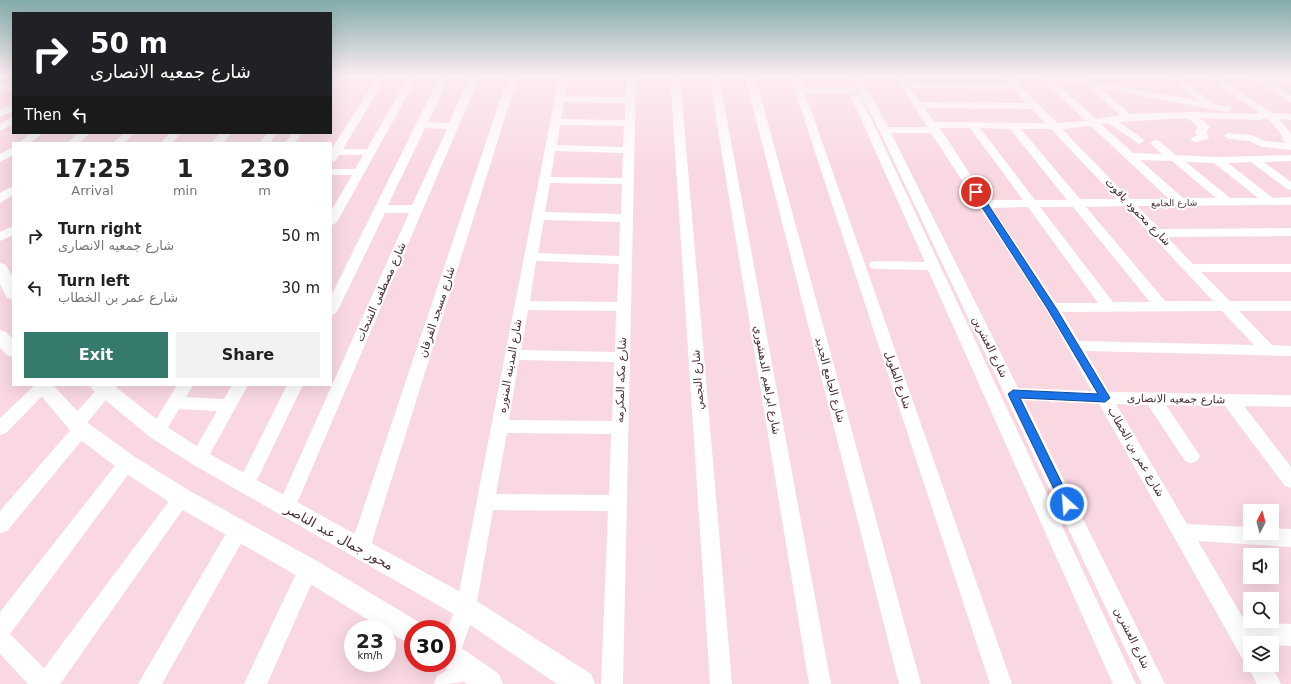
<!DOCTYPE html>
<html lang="en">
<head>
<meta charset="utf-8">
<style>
  body { margin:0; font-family:"DejaVu Sans",Vazirmatn,sans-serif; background:#f2f2f2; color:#222; height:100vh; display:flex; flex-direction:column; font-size:15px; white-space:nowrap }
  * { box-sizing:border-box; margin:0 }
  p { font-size:13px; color:#767676 }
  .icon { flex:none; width:22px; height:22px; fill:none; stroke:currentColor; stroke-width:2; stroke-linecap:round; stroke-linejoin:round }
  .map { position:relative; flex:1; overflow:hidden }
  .panel { position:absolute; left:12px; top:142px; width:320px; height:244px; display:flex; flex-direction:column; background:#fff; border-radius:0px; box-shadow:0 4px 16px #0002 }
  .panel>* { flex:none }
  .banner { position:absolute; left:12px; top:12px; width:320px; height:122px; border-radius:0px; box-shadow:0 4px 16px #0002; background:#202124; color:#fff; overflow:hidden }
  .needle { width:26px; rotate:6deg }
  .tools { position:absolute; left:1243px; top:504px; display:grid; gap:8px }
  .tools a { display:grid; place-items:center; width:36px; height:36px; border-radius:0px; background:#fff; box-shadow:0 4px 16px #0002; font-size:20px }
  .speed { position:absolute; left:344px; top:620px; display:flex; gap:8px; font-size:20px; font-weight:700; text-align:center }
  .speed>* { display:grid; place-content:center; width:52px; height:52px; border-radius:50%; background:#fff; box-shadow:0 4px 16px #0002; line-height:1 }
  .speed small { font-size:10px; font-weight:400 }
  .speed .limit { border:6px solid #d22; background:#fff; color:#111 }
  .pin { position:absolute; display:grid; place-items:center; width:34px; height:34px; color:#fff; margin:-17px; border:2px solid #fff; border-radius:50%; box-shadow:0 1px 4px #0007 }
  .me { position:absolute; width:44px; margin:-22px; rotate:334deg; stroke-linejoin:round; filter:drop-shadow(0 0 3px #0008) }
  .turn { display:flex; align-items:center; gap:14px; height:84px; padding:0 12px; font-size:18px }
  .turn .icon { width:52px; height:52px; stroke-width:2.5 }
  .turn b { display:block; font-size:28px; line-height:34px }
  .then { display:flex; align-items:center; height:38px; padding:0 12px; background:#0003; gap:8px; font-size:15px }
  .eta { display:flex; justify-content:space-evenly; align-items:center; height:68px; text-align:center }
  .eta b { font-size:24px; font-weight:700; line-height:28px }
  .action { display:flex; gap:8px; margin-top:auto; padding:8px 12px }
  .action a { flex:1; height:46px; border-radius:0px; background:#36796d; color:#fff; font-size:16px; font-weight:700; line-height:46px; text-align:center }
  .action a+a { background:#f2f2f2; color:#222 }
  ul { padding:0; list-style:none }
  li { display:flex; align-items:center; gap:12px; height:52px; padding:0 12px }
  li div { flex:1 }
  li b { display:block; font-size:15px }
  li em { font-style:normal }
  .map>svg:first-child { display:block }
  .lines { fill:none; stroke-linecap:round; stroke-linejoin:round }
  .minor { fill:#fff; fill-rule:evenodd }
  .tertiary { fill:#fff; fill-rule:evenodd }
  .route { fill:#1a73e8; stroke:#114b97 }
  .labels { text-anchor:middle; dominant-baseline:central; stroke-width:4; stroke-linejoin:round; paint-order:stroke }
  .far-street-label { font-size:9px; fill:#4b2c36; stroke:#fff }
  .street-label { font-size:11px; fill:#4b2c36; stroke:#fff }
  .near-street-label { font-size:13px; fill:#4b2c36; stroke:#fff }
</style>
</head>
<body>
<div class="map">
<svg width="1291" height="684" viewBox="0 0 1291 684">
  <rect width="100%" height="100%" fill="#f9d8e1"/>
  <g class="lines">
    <path class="minor" d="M334 76H344L334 89 331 90V81Z
      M378 76H387L343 149H367L409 76H418L337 222 331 226V211L352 175H331V169H355L363 155H339L335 161 331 162V150Z
      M440 76H450L428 122 449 123 470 76H480L295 508 293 514 286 516 279 514 277 508 409 213H385L338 310 336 313 331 315V296ZM425 128 447 129 412 205H388Z
      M508 76H518L370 548 367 554 360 557 353 554 350 548Z
      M559 76H636L623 684H601L608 511 493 510 476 608 457 662 449 665 444 663H447V630L456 608ZM568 80H626V97L565 96ZM564 102 625 103V120L561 119ZM560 125 624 126 623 147 557 145ZM555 151 623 153 622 178 551 177ZM550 183 622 184 621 214 545 212ZM544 220 620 222 619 256 538 253ZM536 261 619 264 617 302 530 301ZM528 310 616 311 615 352 521 350ZM519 360 614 362 612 421 509 420ZM507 433 611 434 609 495 496 494Z
      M670 76H680L732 684H710Z
      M709 76H719L831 684H809Z
      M745 76H755L921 684H899Z
      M790 76H799L803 87H853L858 90 853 93H805L1012 684H990Z
      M851 76H860L888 127H927L895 76H903L908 82 1008 83 1001 76H1011L1057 123 1086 121 1039 76H1064L1199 101 1168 76H1179L1214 104 1230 107 1232 109 1227 112 1101 88 1130 114 1190 112 1256 114 1259 112 1206 76H1217L1272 113 1291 114V120L1279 119 1291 134V150L1262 147 1249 141 1229 139 1224 136 1229 133 1252 135 1265 141 1285 143 1279 131 1267 118 1260 120 1200 118 1210 127 1206 133 1209 137 1208 139 1195 142 1190 139 1197 135 1195 133 1197 126 1188 118 1119 122 1143 139 1144 141 1139 144 1108 123 1101 124 1133 153 1162 154 1150 143 1155 140 1159 141 1176 155 1217 157 1291 155V161L1264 162 1291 182V190L1287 189 1251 162 1228 163 1273 198 1291 197V205L1137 206 1160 229 1291 228V236L1167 237 1193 264H1291V272H1201L1230 301H1291V311H1239L1272 345 1291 346V356L1085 351 1109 392 1291 395V407L1244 406 1291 467V488L1285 486 1225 406 1166 405 1200 456 1197 461 1191 463 1185 461 1148 405 1116 404 1187 524 1250 527V533H1272V528L1291 529V547L1198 541 1246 623 1291 624V646L1250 643V665H1271L1281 684H1257L1247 665 1249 660 1242 658 1099 404 1024 400 1165 684H1142L879 130ZM1052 79 1088 86 1120 115 1096 119ZM911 88 1013 89 1026 103 921 102ZM925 108 1032 109 1045 123 934 122ZM1091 126 1169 199H1130L1062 129ZM940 128H970L1023 200H987ZM980 128 1010 129 1067 200H1035ZM1021 129H1051L1117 199H1080ZM891 133H931L1045 308 1092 391 1018 388ZM1140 160 1172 161 1216 198H1183ZM1186 162 1214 163 1258 198H1230ZM1124 206 1213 301H1165L1086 207ZM1028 207 1098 303H1056L992 208ZM1040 207H1073L1150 302H1113ZM1222 311 1254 345 1079 341 1062 312Z
      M1240 76 1291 77V83L1269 81 1291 96V103L1256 80 1245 79Z
      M0 85H13V91H0Z
      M856 94 861 97 1136 684H1113L928 270 876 269 871 268 869 265 871 262 876 261 925 262 851 97Z
      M13 104V111L0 117V110Z
      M13 117V124L0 131V124Z
      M31 133H43L30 143H18Z
      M78 133H90L79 143H67Z
      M124 133H135L124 143H113Z
      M170 133H181L172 143H161Z
      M220 133H231L223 143H212Z
      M267 133H277L270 143H259Z
      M292 133H302L295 143H285Z
      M13 147V155L0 162V154Z
      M13 186V195L0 203V193Z
      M13 226V235L0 241V232Z
      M35 385H50L51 387 6 433 0 435V418Z
      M101 385H118L86 424 89 429 87 434 7 531 0 533V511L72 428 69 423 71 418Z
      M177 385H193L186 397 224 399 232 385H248L205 463 199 465 193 463 190 458 217 411 179 409 163 436 157 438 151 436 149 431Z
      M287 385H303L252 490 246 493 240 490 237 485Z
      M127 456 133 458 136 463 133 468 10 634 44 668 175 493 182 490 189 493 191 498 60 684H28L0 654V612L121 458Z
      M238 523 245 525 248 531 162 684H138L231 525Z
      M308 560 315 563 318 569 267 684H244L301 563Z
      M469 658 477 661 480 669C472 684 452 684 434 684L437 676Z"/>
    <path class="tertiary" d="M0 263 6 265 13 278V299L7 298 0 284Z
      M0 330 6 332 13 339V357L7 355 0 348Z
      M32 385H53L88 423 135 457 190 491 317 561 422 624 424 629H413V646L387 631V629H383L299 577 174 505 119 469 74 435Z
      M90 385H113L164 425 206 452 475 600 591 674 595 684H557L457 616 192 464 150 437 93 390Z
      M447 640 456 644 499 674 503 684H467L439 663H447Z"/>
  </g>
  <linearGradient id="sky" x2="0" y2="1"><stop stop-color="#83abab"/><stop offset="0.44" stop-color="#fcedf2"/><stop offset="1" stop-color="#fcedf2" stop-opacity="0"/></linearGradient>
  <rect width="1291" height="172" fill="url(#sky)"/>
  <path class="route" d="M976 189 980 192 1056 308 1110 398 1105 402 1020 398 1072 504 1071 508 1067 509 1063 508 1008 394 1013 390 1098 394 1047 308 972 192Z"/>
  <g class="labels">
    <g class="far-street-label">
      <text transform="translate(1174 203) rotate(-1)">شارع الجامع</text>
    </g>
    <g class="street-label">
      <text transform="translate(1138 212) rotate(46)">شارع محمود ياقوت</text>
      <text transform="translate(381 292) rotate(-66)">شارع مصطفى الشحات</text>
      <text transform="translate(437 312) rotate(-72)">شارع مسجد الفرقان</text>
      <text transform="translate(990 347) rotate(64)">شارع العشرين</text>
      <text transform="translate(510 366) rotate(-80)">شارع المدينه المنوره</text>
      <text transform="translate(621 380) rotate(-88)">شارع مكه المكرمه</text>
      <text transform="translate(698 380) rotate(-94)">شارع النجمي</text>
      <text transform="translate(767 380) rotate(80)">شارع ابراهيم الدهشوري</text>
      <text transform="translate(830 380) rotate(75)">شارع الجامع الجديد</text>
      <text transform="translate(898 380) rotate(71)">شارع الطويل</text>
      <text transform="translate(1176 399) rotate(1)">شارع جمعيه الانصارى</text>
      <text transform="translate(1136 452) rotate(60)">شارع عمر بن الخطاب</text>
      <text transform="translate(1132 638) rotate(64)">شارع العشرين</text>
    </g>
    <g class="near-street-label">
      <text transform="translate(339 537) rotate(29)">محور جمال عبد الناصر</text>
    </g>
  </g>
</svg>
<div class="tools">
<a><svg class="needle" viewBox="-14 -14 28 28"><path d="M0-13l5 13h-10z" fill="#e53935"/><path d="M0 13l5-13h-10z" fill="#767676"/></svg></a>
<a><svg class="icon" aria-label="sound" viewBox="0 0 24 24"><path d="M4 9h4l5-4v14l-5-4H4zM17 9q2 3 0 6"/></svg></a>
<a><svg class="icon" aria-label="search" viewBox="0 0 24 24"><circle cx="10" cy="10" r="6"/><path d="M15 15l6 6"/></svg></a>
<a><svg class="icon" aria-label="layers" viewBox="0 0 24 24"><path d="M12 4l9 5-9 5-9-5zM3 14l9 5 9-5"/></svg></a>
</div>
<div class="speed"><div>23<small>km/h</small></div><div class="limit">30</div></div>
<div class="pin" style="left:976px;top:192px;background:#d93025"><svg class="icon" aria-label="arrive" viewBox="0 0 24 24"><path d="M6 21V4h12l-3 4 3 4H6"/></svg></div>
<svg class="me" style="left:1067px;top:504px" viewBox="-20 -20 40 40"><circle r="17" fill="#1a73e8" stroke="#fff" stroke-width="3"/><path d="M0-11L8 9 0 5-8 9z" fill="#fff"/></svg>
<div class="banner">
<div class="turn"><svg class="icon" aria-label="right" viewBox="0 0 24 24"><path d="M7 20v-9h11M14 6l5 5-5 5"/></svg><div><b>50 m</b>شارع جمعيه الانصارى</div></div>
<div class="then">Then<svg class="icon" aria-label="left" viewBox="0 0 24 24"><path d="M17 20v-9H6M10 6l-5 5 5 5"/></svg></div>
</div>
<section class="panel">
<div class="eta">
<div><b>17:25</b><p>Arrival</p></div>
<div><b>1</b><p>min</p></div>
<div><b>230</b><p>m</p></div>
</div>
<ul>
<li><svg class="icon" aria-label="right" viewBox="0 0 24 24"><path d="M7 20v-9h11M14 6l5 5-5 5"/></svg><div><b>Turn right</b><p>شارع جمعيه الانصارى</p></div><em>50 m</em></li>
<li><svg class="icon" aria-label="left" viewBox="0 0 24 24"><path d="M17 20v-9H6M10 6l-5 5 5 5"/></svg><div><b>Turn left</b><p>شارع عمر بن الخطاب</p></div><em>30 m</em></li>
</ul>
<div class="action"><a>Exit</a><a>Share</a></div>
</section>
</div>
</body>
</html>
